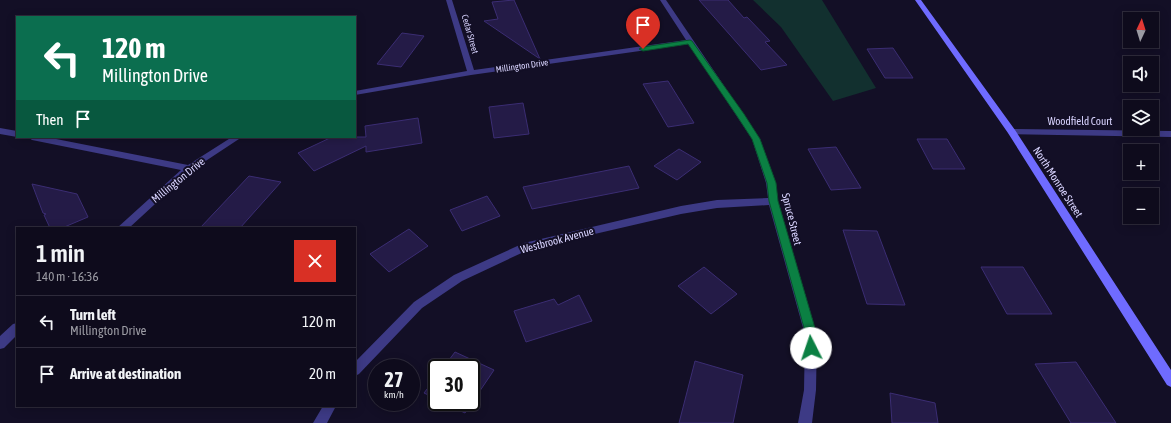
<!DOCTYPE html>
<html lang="en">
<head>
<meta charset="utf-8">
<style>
  body { margin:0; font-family:"Asap Condensed",sans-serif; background:#171425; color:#f1f3f6; height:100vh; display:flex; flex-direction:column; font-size:15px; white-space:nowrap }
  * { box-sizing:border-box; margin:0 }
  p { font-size:13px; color:#9b9ba3 }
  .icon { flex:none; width:22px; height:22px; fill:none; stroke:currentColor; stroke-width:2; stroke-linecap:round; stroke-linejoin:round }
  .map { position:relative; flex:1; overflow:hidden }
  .side { position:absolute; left:16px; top:227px; width:340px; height:180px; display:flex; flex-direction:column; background:#0e0b1c; border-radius:0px; box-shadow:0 2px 10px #0003,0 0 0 1px #2e2b3b }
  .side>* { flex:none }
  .hud { position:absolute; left:16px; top:16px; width:340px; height:122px; border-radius:0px; box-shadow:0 2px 10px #0003,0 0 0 1px #2e2b3b; background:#0b6e4f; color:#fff; overflow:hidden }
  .needle { width:26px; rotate:4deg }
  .fabs { position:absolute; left:1123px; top:12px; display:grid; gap:8px }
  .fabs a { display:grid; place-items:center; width:36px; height:36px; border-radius:0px; background:#0e0b1c; box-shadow:0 2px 10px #0003,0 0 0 1px #2e2b3b; font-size:20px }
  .speed { position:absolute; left:368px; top:359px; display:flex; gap:8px; font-size:20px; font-weight:700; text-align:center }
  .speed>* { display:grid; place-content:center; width:52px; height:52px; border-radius:50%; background:#0e0b1c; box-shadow:0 2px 10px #0003,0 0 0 1px #2e2b3b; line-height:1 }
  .speed small { font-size:10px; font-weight:400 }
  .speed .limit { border:2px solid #111; border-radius:6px; background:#fff; color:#111 }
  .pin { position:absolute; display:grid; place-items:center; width:34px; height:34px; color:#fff; margin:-41px -17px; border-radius:50% 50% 50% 0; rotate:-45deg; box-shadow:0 0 4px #0007 }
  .pin .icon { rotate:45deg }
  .me { position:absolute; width:44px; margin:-22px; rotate:356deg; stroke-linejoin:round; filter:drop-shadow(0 0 3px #0008) }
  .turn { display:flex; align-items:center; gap:14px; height:84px; padding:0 20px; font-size:18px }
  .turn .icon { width:52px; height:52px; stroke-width:2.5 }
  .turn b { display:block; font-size:28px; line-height:34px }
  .then { display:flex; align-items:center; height:38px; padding:0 20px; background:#0003; gap:8px; font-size:15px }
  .round { display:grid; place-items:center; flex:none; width:42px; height:42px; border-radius:0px; background:#171425 }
  .overview { display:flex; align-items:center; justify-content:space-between; height:68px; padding:0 20px }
  h1 { font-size:24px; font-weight:600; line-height:30px }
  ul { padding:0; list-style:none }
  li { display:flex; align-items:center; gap:12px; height:52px; padding:0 20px; border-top:1px solid #2e2b3b }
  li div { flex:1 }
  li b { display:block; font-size:15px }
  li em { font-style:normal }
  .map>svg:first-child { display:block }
  .green { fill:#12302f }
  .building { fill:#241b47; stroke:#3b2d73 }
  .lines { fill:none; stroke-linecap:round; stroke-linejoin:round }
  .street { fill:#3d3a85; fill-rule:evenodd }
  .secondary { fill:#6f6bff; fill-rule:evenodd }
  .route { fill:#0b8043; stroke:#07532c }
  .labels { text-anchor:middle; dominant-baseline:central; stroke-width:4; stroke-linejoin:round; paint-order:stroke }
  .far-street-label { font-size:9px; fill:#d9d4ff; stroke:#130f26 }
  .street-label { font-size:11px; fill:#d9d4ff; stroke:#130f26 }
</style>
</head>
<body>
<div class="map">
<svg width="1171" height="423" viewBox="0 0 1171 423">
  <rect width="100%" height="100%" fill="#130f26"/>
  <path class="green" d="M753 0H822L876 88 833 101 781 27Z"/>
  <path class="building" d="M514 0 540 59 484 21 498 19 492 2Z
    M699 0H728L744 18 747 17 770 41 765 42 787 65 761 70Z
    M402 33 424 36 401 67 377 64Z
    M893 48 913 78H885L867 49Z
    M668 81 694 123 668 127 643 84Z
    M523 103 529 134 494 138 489 107Z
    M418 118 422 143 366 152V146L314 171 298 153 332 137H366L365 126Z
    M917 139H947L965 169H933Z
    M836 147 861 188 831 190 808 149Z
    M679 149 701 162 677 180 654 166Z
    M629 166 639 188 532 209 523 187Z
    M249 176 281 182 240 228H200Z
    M32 184 77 194 88 217 62 228H50L44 215 46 214 43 213Z
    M487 196 500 216 462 231 450 210Z
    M409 229 428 246 389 272 370 254Z
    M843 230 877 231 905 305 867 304Z
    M704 267 737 294 711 314 678 286Z
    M981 267H1023L1052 314H1007Z
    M579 295 592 321 526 342 514 311 554 299 558 305Z
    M455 352 494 370 465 413 442 402H471V368H443Z
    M695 361 743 375 733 423H679Z
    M1076 362 1116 423H1071L1035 364Z
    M437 376V399L424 393Z
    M890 393 935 403 938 423H892Z"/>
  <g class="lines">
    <path class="street" d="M446 0H452L474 70 686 40 660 0H666L760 139 776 183 778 201 817 335 816 390 812 423H798L804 390 805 335 769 205 717 208 681 214 530 249 462 281 422 308 359 374 355 376V362L414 302 454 275 524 243 681 206 717 200 768 198 766 183 752 139 689 44 471 75 355 95V91L467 71Z
      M0 128 17 131V137L0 134Z
      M1012 129 1171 131V137L1009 134 1008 132 1009 130Z
      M28 137H46L188 165 232 137H242L192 170 129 228H117L181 170 32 140Z
      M17 323V335L4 348 0 349V336L13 324Z
      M323 406H336L327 423H313Z"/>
    <path class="secondary" d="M915 0H921L1015 130 1171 370V387L1167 385 1008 133Z"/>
  </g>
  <path class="route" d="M690 40 692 41 744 114 760 139 776 183 778 201 817 335 816 348 815 352 811 353 807 352 805 348 806 335 769 201 767 183 752 139 737 116 688 44 643 51 639 49 643 47Z"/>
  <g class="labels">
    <g class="far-street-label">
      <text transform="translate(470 34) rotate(74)">Cedar Street</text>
      <text transform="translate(522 66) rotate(-8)">Millington Drive</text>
    </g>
    <g class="street-label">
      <text x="1080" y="121">Woodfield Court</text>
      <text transform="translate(178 180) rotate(-39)">Millington Drive</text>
      <text transform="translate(1058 182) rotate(57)">North Monroe Street</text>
      <text transform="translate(792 219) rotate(76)">Spruce Street</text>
      <text transform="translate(557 240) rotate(-15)">Westbrook Avenue</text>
    </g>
  </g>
</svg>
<div class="fabs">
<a><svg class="needle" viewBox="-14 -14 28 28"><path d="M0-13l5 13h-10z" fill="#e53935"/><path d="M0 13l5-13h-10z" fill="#9b9ba3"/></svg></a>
<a><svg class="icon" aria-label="sound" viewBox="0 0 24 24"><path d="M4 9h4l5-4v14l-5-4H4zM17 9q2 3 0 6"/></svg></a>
<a><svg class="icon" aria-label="layers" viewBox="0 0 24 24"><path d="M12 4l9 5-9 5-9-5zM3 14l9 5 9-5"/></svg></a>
<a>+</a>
<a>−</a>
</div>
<div class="speed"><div>27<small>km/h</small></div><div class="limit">30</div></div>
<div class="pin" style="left:643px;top:49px;background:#d93025"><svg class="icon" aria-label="arrive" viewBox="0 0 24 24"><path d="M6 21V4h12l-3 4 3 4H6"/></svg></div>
<svg class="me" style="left:811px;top:348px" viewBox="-20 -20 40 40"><circle r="19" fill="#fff"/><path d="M0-13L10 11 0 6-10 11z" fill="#0b8043"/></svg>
<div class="hud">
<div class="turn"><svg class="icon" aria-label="left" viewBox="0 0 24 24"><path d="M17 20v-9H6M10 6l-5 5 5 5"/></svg><div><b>120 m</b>Millington Drive</div></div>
<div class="then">Then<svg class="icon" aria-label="arrive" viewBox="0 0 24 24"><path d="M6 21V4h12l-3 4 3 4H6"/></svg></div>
</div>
<section class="side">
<div class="overview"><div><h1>1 min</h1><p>140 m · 16:36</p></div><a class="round" style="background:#d93025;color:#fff"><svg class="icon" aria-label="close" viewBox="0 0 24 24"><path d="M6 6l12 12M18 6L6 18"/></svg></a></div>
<ul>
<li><svg class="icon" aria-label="left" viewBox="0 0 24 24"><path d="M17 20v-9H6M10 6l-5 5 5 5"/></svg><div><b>Turn left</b><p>Millington Drive</p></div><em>120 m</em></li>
<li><svg class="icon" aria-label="arrive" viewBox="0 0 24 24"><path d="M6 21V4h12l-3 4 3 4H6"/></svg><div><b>Arrive at destination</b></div><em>20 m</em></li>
</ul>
</section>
</div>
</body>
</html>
